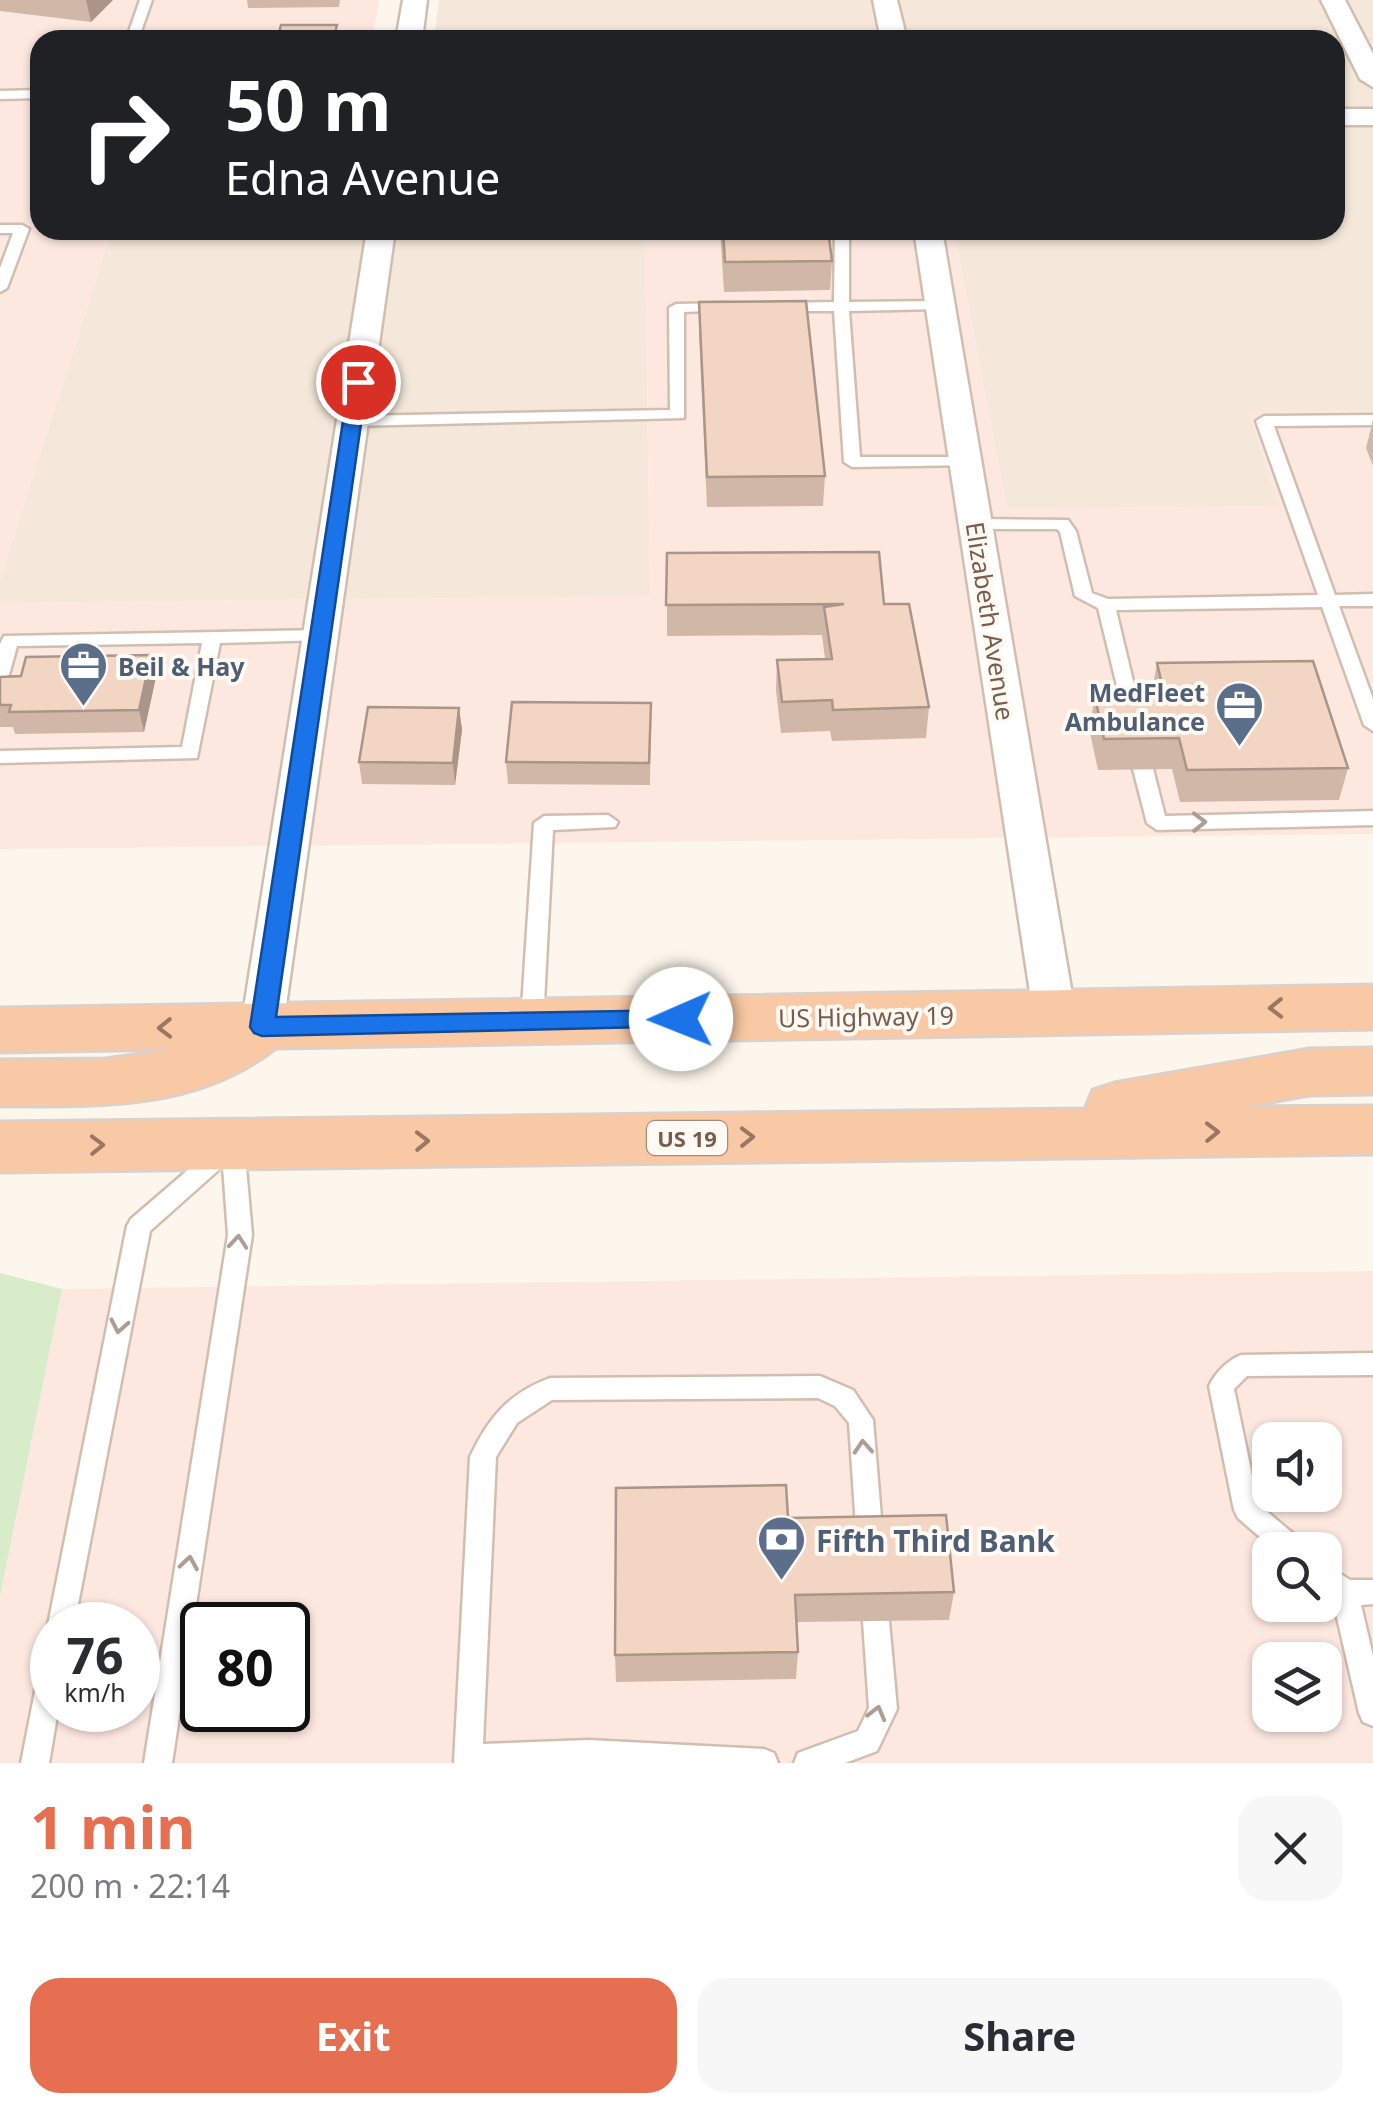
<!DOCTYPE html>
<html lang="en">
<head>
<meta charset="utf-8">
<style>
  body { margin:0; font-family:"Noto Sans",sans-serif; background:#f7f7f7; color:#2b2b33; height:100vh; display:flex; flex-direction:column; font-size:38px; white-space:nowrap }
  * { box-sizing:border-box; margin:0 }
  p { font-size:32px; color:#7c7c81 }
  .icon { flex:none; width:55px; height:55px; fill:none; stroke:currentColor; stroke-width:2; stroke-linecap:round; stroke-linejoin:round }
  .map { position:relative; height:1763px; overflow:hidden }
  .panel { display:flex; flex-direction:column; background:#fff; flex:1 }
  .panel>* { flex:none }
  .guide { position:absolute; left:30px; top:30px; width:1315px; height:210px; border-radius:30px; box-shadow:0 2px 8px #0004; background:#202124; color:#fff; overflow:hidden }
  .buttons { position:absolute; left:1252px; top:1422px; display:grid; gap:20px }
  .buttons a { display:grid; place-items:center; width:90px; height:90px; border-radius:20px; background:#fff; box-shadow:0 2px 8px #0004; font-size:50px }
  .speed { position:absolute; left:30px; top:1602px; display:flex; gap:20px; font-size:50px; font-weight:700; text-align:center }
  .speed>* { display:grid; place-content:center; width:130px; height:130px; border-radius:50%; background:#fff; box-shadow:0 2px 8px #0004; line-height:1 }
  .speed small { font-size:25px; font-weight:400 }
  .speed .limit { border:5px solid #111; border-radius:15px; background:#fff; color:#111 }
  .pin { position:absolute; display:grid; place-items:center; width:85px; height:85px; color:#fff; margin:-42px; border:5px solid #fff; border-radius:50%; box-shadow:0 2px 10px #0007 }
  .me { position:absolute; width:110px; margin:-55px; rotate:269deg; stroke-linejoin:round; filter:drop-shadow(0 0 8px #0008) }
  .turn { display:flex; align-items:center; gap:35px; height:210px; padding:0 30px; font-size:45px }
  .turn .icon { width:130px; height:130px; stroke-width:2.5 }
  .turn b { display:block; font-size:70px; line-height:85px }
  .round { display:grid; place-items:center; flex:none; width:105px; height:105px; border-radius:30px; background:#f7f7f7 }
  .headline { display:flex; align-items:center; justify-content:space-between; height:170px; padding:0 30px }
  h1 { font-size:60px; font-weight:700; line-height:75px; color:#e76f51 }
  .primary-button { display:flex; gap:20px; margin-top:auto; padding:20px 30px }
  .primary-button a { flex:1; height:115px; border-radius:30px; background:#e76f51; color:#fff; font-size:40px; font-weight:700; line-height:115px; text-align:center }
  .primary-button a+a { background:#f7f7f7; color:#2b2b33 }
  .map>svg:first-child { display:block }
  .residential { fill:#f5e8da }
  .commercial { fill:#fde8e0; fill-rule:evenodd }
  .green { fill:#d8ecc9 }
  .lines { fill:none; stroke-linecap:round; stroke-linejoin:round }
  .service-casing { stroke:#d1beb0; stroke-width:5 }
  .minor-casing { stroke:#d1beb0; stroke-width:5 }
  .trunk-casing { stroke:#dad1cd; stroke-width:5 }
  .service { fill:#fff; fill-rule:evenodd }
  .minor { fill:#fff; fill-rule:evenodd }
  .trunk { fill:#f9c8a4; fill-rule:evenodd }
  .wall { fill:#d1b7a8 }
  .shaded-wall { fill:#aa9588 }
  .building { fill:#f3d5c3; stroke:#aa9588; stroke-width:2.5 }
  .oneway { stroke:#af9d94 }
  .oneway2 { stroke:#9a7763 }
  .route { fill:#1a73e8; stroke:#114b97; stroke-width:2.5 }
  .labels { text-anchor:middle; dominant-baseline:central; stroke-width:8; stroke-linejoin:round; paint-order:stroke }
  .shield { fill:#fffaf3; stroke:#a28b7f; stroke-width:2.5 }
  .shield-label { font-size:22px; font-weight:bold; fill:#7a5c4d }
  .street-label { font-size:25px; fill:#7a5c4d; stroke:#fffaf3 }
  .service-label { font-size:25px; font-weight:bold; fill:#4e5e75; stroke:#fffaf3; text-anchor:start }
  .near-service-label { font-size:30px; font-weight:bold; fill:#4e5e75; stroke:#fffaf3; text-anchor:start }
</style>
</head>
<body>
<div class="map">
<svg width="1373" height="1763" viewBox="0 0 1373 1763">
  <rect width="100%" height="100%" fill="#fdf6ec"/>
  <path class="residential" d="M439 0H1373V411L1249 413 1280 506 1007 509 954 230H1335V40H434Z
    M112 230H645L650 596 0 603V579Z"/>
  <path class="commercial" d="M0 0H379L372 40H40V230H112L0 579Z
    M645 230H954L1007 509 1279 506 1248 412 1373 411V834L0 849V603L650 596Z
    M1373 1271V1763H0V1597L62 1289ZM1270 1440H1325V1495H1270ZM1270 1550H1325V1605H1270ZM52 1625H138V1710H52ZM202 1625H288V1710H202ZM1270 1660H1325V1715H1270Z"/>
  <path class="green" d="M0 1273 62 1289 0 1597Z"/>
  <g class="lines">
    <defs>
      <path id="service" d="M140 0H152L138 40H126Z
        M40 90V98L0 99V91Z
        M0 225H22L29 229 7 288 0 292V268L13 233H0Z
        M835 230H849V302L941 301 948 305 941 309 849 311 860 457H966L972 459V465L852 467 844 462 834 311H780L773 307 780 303 834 302Z
        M726 303 731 304V310L684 312V418L352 426 344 421 352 416 670 410 669 308 676 304Z
        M1373 415V425L1274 426 1335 595 1373 594V606H1339L1373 699V731L1364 725 1322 607 1116 610 1142 719 1140 723H1126L1098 608 1075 596 1060 532 1057 529H976L968 524 976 519 1068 520 1076 531 1092 593 1108 599 1318 595 1256 421 1264 416Z
        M320 630 329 636 326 640 220 643 197 758 0 763V751L182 747 202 643 17 646 9 675 0 681V644L4 636Z
        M1143 762 1153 769 1165 816 1373 811V825L1157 830 1147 823 1133 769Z
        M608 815 618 822 615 827 553 830 543 1022 540 1028H524L521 1022 534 823 544 816Z
        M233 1135 241 1138 244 1144 252 1235 172 1763H144L228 1235 223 1166 150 1231 74 1625H52V1634L48 1625 127 1226 131 1219 225 1138Z
        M1373 1353V1375L1247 1376 1234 1389 1258 1504 1303 1542 1307 1550H1275L1238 1518 1234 1510 1209 1386C1215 1373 1228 1360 1241 1355Z
        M820 1376 853 1390 873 1420 883 1542 879 1550 870 1554 861 1550 857 1542 849 1423 835 1406 818 1398 552 1400 517 1423 496 1457 483 1744 588 1740 764 1749 774 1753 778 1763H454L470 1457C488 1418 509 1393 550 1378Z
        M1325 1564 1350 1580H1373V1604L1361 1605 1373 1656V1726L1363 1722 1359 1713 1333 1600 1325 1593Z
        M876 1608 885 1612 889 1621 897 1709 877 1751 845 1763H794L798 1753 858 1731 869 1708 863 1621 867 1612Z
        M52 1658V1710H58L49 1763H21L39 1671 42 1662Z"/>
      <path id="minor" d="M403 0H427L422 40H396Z
        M873 0H897L907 40H881Z
        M1321 0H1345L1373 54V87L1360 79Z
        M1335 109H1373V125H1335Z
        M367 230H395L283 1027 277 1039 262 1043 247 1039 241 1027Z
        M914 230H942L1075 1012 1069 1023 1054 1028 1039 1023 1033 1012Z"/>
      <path id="trunk" d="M1373 985V1029L276 1048C195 1111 98 1106 0 1106V1060L105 1059 178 1049 0 1052V1008Z
        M1373 1048V1094L1309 1095 1243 1107 1373 1106V1154L0 1172V1122L1085 1109 1093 1090 1114 1083 1309 1049Z"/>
    </defs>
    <use href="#service" class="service-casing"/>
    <use href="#minor" class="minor-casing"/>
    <use href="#trunk" class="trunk-casing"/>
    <use href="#service" class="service"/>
    <use href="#minor" class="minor"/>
    <use href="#trunk" class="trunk"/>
  </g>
  <path class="wall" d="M0 0H113L91 22 0 11Z
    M247 0H340L339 7 248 8Z
    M720 230H828L832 261 830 290 724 292Z
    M699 302 825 476 823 506 707 507 699 332Z
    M1373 420V466L1366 448Z
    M667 553 884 604 929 707 926 738 832 741 830 731 781 733 776 691 777 660 825 659 822 635 667 636Z
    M151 655 156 677 144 732 15 734 13 727H0V677L21 676Z
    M1157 663 1348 768 1339 800 1180 802 1172 769 1098 770 1089 728 1095 697H1151Z
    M651 703 650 785 508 784 506 762Z
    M459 708 462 730 455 785 362 784 359 762Z
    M788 1518 954 1592 949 1620 797 1622 798 1652 796 1679 616 1682 615 1655Z"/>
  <path class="shaded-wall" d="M86 0H113L91 22Z
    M151 655 156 677 144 732 139 710Z
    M459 708 462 730 455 785 453 763Z"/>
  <path class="building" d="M281 25H337L333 40H277Z
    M723 230H828L832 261 725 262Z
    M806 301 825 476 707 477 699 302Z
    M879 552 884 604H909L929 707 833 710 832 700 782 702 777 660 832 659 824 607 844 604 666 605 667 553Z
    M151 655 139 710 9 712 11 705H0V677L21 676 26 657Z
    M1313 661 1348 768 1187 770 1179 738 1104 739 1095 697H1165L1157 663Z
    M512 702 651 703 649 763 506 762Z
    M368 707 459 708 453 763 359 762Z
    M786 1485 788 1518 946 1515 954 1592 795 1595 798 1652 615 1655 616 1488Z"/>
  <defs><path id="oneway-chevron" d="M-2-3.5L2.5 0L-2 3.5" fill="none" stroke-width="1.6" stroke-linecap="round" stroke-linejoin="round" transform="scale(2.5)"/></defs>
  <g class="oneway">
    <use href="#oneway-chevron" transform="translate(1199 822) rotate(-1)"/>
    <use href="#oneway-chevron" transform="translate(238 1242) rotate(-85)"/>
    <use href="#oneway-chevron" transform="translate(119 1326) rotate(101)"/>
    <use href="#oneway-chevron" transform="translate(863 1447) rotate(-94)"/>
    <use href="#oneway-chevron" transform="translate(189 1563) rotate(-81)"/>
    <use href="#oneway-chevron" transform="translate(877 1713) rotate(-75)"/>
  </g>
  <g class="oneway2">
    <use href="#oneway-chevron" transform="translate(1276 1008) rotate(179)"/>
    <use href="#oneway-chevron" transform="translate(165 1028) rotate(179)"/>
    <use href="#oneway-chevron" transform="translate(1212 1132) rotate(-1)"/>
    <use href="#oneway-chevron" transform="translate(747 1137) rotate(-1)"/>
    <use href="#oneway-chevron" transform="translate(422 1141) rotate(-1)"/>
    <use href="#oneway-chevron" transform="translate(97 1145) rotate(-1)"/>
  </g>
  <path class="route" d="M358 377 367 382 276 1017 681 1010 690 1013 693 1019 690 1026 262 1036 254 1033 250 1027 349 382Z"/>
  <defs>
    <symbol id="office-pin" viewBox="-11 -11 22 30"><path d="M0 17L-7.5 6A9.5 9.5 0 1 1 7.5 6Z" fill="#5c6f8a" stroke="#fffaf3"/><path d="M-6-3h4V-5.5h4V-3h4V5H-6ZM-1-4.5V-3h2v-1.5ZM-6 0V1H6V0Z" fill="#fff"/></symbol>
    <symbol id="bank-pin" viewBox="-11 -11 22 30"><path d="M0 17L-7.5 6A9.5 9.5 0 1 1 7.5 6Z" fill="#5c6f8a" stroke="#fffaf3"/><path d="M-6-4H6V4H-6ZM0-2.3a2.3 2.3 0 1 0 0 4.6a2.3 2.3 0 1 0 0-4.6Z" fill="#fff"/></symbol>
  </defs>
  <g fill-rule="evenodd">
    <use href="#office-pin" x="56" y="638" width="55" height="75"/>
    <use href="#office-pin" x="1212" y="678" width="55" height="75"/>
    <use href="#bank-pin" x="754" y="1512" width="55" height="75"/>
  </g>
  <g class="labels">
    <rect class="shield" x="647" y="1121" width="80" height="34" rx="8"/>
    <g class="shield-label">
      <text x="687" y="1138">US 19</text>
    </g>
    <g class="street-label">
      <text transform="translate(991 621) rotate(81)">Elizabeth Avenue</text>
      <text transform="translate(866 1016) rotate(-1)">US Highway 19</text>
    </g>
    <g class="service-label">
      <text x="118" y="666">Beil &amp; Hay</text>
      <text x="1205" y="692" text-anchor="end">MedFleet<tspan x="1205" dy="29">Ambulance</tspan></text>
    </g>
    <g class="near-service-label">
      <text x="816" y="1540">Fifth Third Bank</text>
    </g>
  </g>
</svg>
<div class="buttons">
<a><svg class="icon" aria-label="sound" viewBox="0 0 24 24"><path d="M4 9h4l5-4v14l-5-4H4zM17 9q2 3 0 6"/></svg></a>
<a><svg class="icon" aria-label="search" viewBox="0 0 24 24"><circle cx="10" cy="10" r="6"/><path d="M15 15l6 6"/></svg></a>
<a><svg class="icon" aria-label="layers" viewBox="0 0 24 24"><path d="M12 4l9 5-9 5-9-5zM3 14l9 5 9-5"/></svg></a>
</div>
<div class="speed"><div>76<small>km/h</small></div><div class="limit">80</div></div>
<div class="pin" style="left:358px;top:382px;background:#d93025"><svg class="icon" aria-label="arrive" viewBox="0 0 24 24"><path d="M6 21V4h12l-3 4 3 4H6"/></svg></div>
<svg class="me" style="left:681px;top:1019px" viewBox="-20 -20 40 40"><circle r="19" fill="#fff"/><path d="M0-13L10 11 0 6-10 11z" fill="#1a73e8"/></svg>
<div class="guide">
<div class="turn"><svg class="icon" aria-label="right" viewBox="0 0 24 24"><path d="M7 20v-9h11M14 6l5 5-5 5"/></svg><div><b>50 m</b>Edna Avenue</div></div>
</div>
</div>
<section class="panel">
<div class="headline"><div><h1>1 min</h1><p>200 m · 22:14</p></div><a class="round"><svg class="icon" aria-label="close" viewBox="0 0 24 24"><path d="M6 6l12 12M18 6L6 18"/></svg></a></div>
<div class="primary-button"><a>Exit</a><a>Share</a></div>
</section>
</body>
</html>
